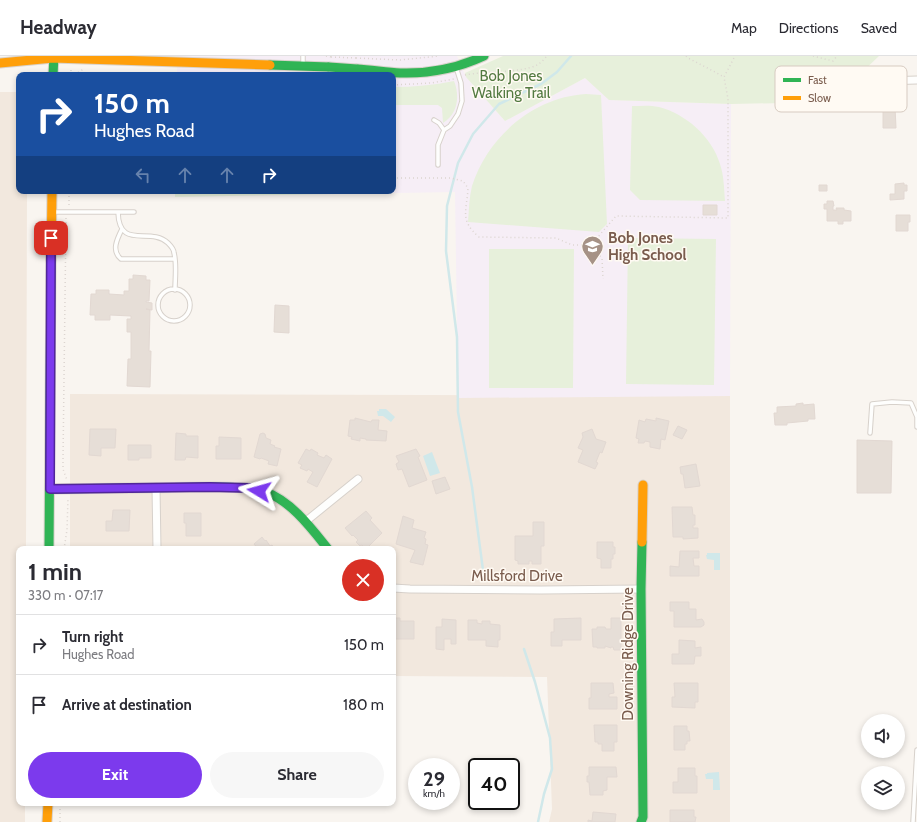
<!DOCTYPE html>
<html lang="en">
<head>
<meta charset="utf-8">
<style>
  body { margin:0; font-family:Cabin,sans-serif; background:#f7f7f7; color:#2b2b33; height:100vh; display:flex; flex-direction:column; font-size:15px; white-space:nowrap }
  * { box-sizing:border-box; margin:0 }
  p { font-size:13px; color:#7c7c81 }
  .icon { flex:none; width:22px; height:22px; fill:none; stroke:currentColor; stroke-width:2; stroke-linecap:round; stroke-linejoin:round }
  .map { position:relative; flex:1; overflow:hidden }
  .drawer { position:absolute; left:16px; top:490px; width:380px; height:260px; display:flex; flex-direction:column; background:#fff; border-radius:8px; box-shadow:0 2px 6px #0003 }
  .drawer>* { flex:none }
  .hud { position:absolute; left:16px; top:16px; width:380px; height:122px; border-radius:8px; box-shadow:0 2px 6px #0003; background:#1a4fa0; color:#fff; overflow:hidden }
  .fabs { position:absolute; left:861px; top:658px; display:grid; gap:8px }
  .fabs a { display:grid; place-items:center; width:44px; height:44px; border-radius:50%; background:#fff; box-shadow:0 2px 6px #0003; font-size:20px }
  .speed { position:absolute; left:408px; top:702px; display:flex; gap:8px; font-size:20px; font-weight:700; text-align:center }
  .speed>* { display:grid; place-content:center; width:52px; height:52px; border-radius:50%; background:#fff; box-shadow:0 2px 6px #0003; line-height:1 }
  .speed small { font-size:10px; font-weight:400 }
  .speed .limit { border:2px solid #111; border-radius:6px; background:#fff; color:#111 }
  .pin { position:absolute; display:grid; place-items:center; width:34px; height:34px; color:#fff; margin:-17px; border-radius:8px; box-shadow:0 2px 6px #0006 }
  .me { position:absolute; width:44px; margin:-22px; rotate:278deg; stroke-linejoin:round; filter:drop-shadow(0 0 3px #0008) }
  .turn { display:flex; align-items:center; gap:14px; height:84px; padding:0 12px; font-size:18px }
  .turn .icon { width:52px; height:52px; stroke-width:2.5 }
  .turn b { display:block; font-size:28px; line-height:34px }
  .lanes { display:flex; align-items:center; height:38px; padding:0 12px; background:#0003; justify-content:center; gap:20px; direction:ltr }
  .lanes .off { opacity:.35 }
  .round { display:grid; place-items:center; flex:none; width:42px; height:42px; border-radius:21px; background:#f7f7f7 }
  .headline { display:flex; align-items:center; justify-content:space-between; height:68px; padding:0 12px }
  h1 { font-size:24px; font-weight:800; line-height:30px }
  .button { display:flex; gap:8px; margin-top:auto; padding:8px 12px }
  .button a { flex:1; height:46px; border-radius:24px; background:#7c3aed; color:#fff; font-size:16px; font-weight:800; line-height:46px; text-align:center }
  .button a+a { background:#f7f7f7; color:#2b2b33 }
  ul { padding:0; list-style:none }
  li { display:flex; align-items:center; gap:12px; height:60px; padding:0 12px; border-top:1px solid #e1e1e2 }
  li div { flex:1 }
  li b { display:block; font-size:15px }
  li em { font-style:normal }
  header { display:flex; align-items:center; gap:24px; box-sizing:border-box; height:56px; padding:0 20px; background:#fff; border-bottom:1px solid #e1e1e2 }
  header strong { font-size:19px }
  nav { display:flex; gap:22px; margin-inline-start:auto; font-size:14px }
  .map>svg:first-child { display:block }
  .residential { fill:#f2e8de }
  .education { fill:#f6eef6 }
  .green { fill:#e7f0db }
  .water { fill:#d0e8ea }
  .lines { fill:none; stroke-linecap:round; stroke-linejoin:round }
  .stream { stroke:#d0e8ea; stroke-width:2.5 }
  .building { fill:#e6ded7; stroke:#e2d8d2 }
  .lane-casing { stroke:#d7d1cb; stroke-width:5.5 }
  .street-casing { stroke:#d7d1cb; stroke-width:9 }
  .fast-casing { stroke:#d9d2cb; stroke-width:11 }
  .slow-casing { stroke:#d9d2cb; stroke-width:11 }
  .path { stroke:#dcd5d0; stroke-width:1.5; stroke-dasharray:1 3; stroke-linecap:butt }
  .lane { stroke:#fefefd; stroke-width:3.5 }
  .street { stroke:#fefefd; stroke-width:7 }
  .fast { stroke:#30b455; stroke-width:9 }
  .slow { stroke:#ff9f0a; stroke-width:9 }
  .fast-bridge-casing { stroke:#d9d2cb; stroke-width:11; stroke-linecap:butt }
  .path-bridge { stroke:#dcd5d0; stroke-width:1.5; stroke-dasharray:1 3; stroke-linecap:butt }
  .fast-bridge { stroke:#30b455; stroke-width:9 }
  .route-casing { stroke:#51269a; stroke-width:10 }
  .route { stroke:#7c3aed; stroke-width:7 }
  .labels { text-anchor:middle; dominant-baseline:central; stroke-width:3; stroke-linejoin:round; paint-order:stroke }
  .park-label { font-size:15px; fill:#537a41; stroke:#fffaf3 }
  .poi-label { font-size:15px; font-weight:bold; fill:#7a5c4d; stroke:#fffaf3; text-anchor:start }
  .street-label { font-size:15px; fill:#7a5c4d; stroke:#fffaf3 }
  .key { fill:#fffaf3; stroke:#d7cbc1; stroke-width:1 }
  .key-label { font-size:11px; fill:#7a5c4d }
</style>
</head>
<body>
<header>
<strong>Headway</strong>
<nav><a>Map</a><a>Directions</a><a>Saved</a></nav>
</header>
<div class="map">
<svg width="917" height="766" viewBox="0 0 917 766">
  <rect width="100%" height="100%" fill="#f9f5f0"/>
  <path class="residential" d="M0 36H19V135H27L26 493H19V747H25V766H0Z
    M70 338 730 340V766H549L552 753 547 621 393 620V493H70Z"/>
  <path class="education" d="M177 0H457L466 21 505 65 585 22 610 44 731 48 730 340 458 342 455 136 175 141V135H393V19H177Z"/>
  <path class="green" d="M503 0H879L831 46 731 48 609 44 585 22 505 65 466 21 465 17Z
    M454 25C460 40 458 58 443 67L442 52 438 49H393V31C414 31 434 29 454 25Z
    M586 38 601 39 607 168 599 176 468 166C469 154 469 142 472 130 488 80 534 41 586 38Z
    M632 50C641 50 650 49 659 51 686 58 712 81 720 108 724 120 724 132 725 145L640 144 630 134Z
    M175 135H337V138L175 141Z
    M628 182 716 183 714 329 626 328Z
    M489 193H574L573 332H489Z"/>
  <path class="water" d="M379 353H386L395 361 391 366 383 360H378L377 355H379Z
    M432 396 440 417 430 420 423 400Z
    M707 497H720V514H714V504L707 503 706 499H707Z
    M719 716 720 734H713V723H706L705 718H707V717Z"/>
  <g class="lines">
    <path class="stream" d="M483 514 472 431 458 356 457 281 446 195 447 150 458 107 473 78 499 48 541 28 557 16 571 0
      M524 593 535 626 550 682 552 713 544 738 538 766"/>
  </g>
  <path class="building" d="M883 51H895L896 72H883Z
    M904 127V129H907V135H904V143L890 144V138H895V128Z
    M819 129H827V135H819Z
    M827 145H833L834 150H833V154H837L836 152H844V154L851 155V165H843V168H838V165H827V153H824V148H827Z
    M703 149H717V159H703Z
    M896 159H910V166H908V175H896Z
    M133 219 146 220V224H150L149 245H146V246L152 247V254L146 253 150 254 149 295H151L150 331 127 330 128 303H131V276H127V263H131V260L110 259V264H95V259H90L91 238H96V234H109V238L124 239V235H129V223H133Z
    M275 249 289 250V277L274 276Z
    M803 347V349L814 348 815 363H808V365L787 367V369H775L774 357H777V351L796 350V348Z
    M355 362 371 366 372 364H379L378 374 387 375 386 385 366 384V383L360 382V385L351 383 352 381 348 380 350 364H355Z
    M656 362 669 365 665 384 661 383 660 393 650 391V386L645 385 644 387H638L639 383 636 382 639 364 645 366 646 363 656 365Z
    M678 370 687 374 682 383 673 379Z
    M90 373H116L115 392H101V400L89 399Z
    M592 373 596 383 606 386 602 397 600 396 596 406 598 407 595 413 578 406 583 394 578 392 583 381 582 377Z
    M176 377 186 378V380H198V402L186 401 185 404H175Z
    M263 377 265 378 266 382 271 384 270 388 275 390 274 391 281 393 277 410 268 408 269 405 261 402 260 403 254 401 260 378Z
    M219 381 241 382V403H216V390H219Z
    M857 384 892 385 891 437H857Z
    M128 389H151V402H139V404H128Z
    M306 393 310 395 311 393 318 397 317 399 324 402 326 399 332 403 317 431 307 426 313 416 308 413 307 415 300 412 302 409 298 407Z
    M416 393 420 400 418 401 427 424 409 431 402 413 398 414 396 408 399 406 396 400Z
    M696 408 700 430 685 432 683 418H681L680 411Z
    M445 421 450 433 436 438 432 425Z
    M672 451H692L693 459H695V469H693V472H698V482L683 483V481H673Z
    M113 454H130L129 475H106V465H112Z
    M366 455 372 462 370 464 382 477 366 493 362 489 360 490 356 486 358 484 353 479 352 480 345 472Z
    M184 457H201V480H186V467H184Z
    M403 460 414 464 412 472 426 476 424 482 426 483 425 488 428 489 423 509 410 506 415 494 396 488Z
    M533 466H544V490H541V508H532V505H529V508H518V505L515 504V480H533Z
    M262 481 265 485 266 484 270 490 272 489 275 493H258L254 488Z
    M597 486H613V491H615V498H613V503H611V512H601V503L597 502Z
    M680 495H699V502H693L694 510H699V520H670V510L679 511Z
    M670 546H689V553H696V564L702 563 704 566V569L701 571H674V555H670Z
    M393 562H400V565H414V583H393Z
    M581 562V584H562V590H551V576H554V563Z
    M611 562H621V594H614L613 591H611V592L605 590V592H597V591H593L592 573H597V571H605L606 573H611Z
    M442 563 456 564V588H451V583H444V594L436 593V571H442Z
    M468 564H477V567L482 568V565H490V568L500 569V584H498V591L486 590V584H468Z
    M679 584 695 585V592L701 591V600H695L694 608H672V598H679Z
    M591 627H613L614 637 609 638V641H617V653H589V642H591Z
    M674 627H698V646H695V652L672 651V641H675Z
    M594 669H617V686H614V695H602V688H598V686H595Z
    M674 670H687V675H689L690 685H687V688H685V694H674Z
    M589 711H616L617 721H607V734L603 735V739H590L589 726H587V720H589Z
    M678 712H695V720H697V737H673V726H678Z
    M670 754H694V761H696L695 766H670Z
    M593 756 616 758 615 766H588V764L592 765Z"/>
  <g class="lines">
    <defs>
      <path id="lane" d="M303 9V0
        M434 64 439 67 444 74
        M438 109V89L444 74 450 70 458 58 462 45 461 27 456 11
        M52 156H134
        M118 156C119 195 150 170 168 187 171 190 174 193 174 197 177 208 175 222 175 234
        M122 173C117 183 111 195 121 203H175
        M158 249a16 16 0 1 1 32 0a16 16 0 1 1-32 0Z
        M870 377 872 348 892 346 911 347 917 361V371
        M913 766 917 694"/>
      <path id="street" d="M848 47 865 29 885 25 917 24
        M156 431 157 493
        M305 466 358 423
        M393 532 410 533 541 534 641 533"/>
      <path id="fast" d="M270 9 329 11
        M357 13C371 14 386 16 400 17 429 18 458 12 484 0
        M53 19 54 0
        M50 433 214 431C231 431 250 431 266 436 292 446 311 472 328 493
        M49 493 51 204
        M641 766 643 761 641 533 642 486"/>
      <path id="slow" d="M0 7 53 2 270 9
        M51 204 52 135
        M642 486 643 429
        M47 766 48 747"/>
    </defs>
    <use href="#lane" class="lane-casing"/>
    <use href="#street" class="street-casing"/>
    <use href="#fast" class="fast-casing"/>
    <use href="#slow" class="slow-casing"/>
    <path class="path" d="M326 0 331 1
      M686 0 688 2 715 16 724 21
      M813 0 833 5 837 0
      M356 2 400 4 439 0
      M71 19V12
      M75 19 80 15 84 13
      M465 19C485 15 521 17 537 9 541 7 544 3 547 0
      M393 29 431 27 454 23
      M393 122H451L463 125 468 132C467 155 459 164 479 181L556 182 572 189H591L602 202 603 223
      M69 149V135
      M66 162 63 404V413L67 424
      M591 189 616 160 728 162V43L724 21 735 0
      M64 493 67 474 68 442
      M60 766V747"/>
    <use href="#lane" class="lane"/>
    <use href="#street" class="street"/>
    <use href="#fast" class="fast"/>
    <use href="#slow" class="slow"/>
    <defs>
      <path id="fast-bridge" d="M329 11 357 13"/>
    </defs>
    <use href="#fast-bridge" class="fast-bridge-casing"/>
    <path class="path-bridge" d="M331 1 356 2"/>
    <use href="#fast-bridge" class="fast-bridge"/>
  </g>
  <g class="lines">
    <defs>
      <path id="route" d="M51 182 50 433 210 431 250 432 259 435"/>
    </defs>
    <use href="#route" class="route-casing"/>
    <use href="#route" class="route"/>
  </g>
  <defs>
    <symbol id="school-pin" viewBox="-11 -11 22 30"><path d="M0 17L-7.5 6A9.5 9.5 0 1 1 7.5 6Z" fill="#a69286" stroke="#fffaf3"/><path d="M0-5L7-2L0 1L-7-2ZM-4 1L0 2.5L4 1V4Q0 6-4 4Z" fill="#fff"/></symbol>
  </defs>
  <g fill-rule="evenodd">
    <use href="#school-pin" x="580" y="178" width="25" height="34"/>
  </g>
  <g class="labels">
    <g class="park-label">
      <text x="511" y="20">Bob Jones<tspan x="511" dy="17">Walking Trail</tspan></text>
    </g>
    <g class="poi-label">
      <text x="608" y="182">Bob Jones<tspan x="608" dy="17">High School</tspan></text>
    </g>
    <g class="street-label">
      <text x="517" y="520">Millsford Drive</text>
      <text transform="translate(628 598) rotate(-90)">Downing Ridge Drive</text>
    </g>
  </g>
  <rect x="775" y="10" width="132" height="46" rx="6" class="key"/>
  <rect x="783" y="22" width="18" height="4" fill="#30b455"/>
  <rect x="783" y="40" width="18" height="4" fill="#ff9f0a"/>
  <g class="key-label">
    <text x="808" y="28">Fast</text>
    <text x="808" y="46">Slow</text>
  </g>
</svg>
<div class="fabs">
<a><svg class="icon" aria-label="sound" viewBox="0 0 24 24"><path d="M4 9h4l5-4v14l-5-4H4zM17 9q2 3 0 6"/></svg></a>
<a><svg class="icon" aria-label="layers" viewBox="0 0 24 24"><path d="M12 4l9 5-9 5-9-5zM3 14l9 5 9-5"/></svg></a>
</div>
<div class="speed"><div>29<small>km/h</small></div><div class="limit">40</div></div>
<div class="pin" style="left:51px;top:182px;background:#d93025"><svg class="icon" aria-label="arrive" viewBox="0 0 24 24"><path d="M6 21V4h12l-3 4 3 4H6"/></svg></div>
<svg class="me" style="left:259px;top:435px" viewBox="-20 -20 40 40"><path d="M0-17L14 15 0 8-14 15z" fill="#7c3aed" stroke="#fff" stroke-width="4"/></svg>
<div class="hud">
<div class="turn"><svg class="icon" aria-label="right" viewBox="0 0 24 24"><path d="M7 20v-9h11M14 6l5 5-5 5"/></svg><div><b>150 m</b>Hughes Road</div></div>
<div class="lanes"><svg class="icon off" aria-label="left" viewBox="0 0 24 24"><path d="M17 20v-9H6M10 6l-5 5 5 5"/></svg><svg class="icon off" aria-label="ahead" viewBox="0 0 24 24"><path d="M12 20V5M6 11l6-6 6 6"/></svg><svg class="icon off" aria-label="ahead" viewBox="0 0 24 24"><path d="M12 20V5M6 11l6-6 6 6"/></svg><svg class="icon" aria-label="right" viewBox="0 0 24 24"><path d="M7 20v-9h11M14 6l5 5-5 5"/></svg></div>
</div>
<section class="drawer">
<div class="headline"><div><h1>1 min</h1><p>330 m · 07:17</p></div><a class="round" style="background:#d93025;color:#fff"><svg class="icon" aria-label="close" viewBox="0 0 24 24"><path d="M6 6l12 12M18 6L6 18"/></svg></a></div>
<ul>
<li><svg class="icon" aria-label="right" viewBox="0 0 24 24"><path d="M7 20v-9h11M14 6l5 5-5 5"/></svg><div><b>Turn right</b><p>Hughes Road</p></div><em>150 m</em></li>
<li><svg class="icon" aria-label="arrive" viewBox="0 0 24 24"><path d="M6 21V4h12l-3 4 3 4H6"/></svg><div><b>Arrive at destination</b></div><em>180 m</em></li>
</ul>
<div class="button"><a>Exit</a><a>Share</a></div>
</section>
</div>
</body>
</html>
